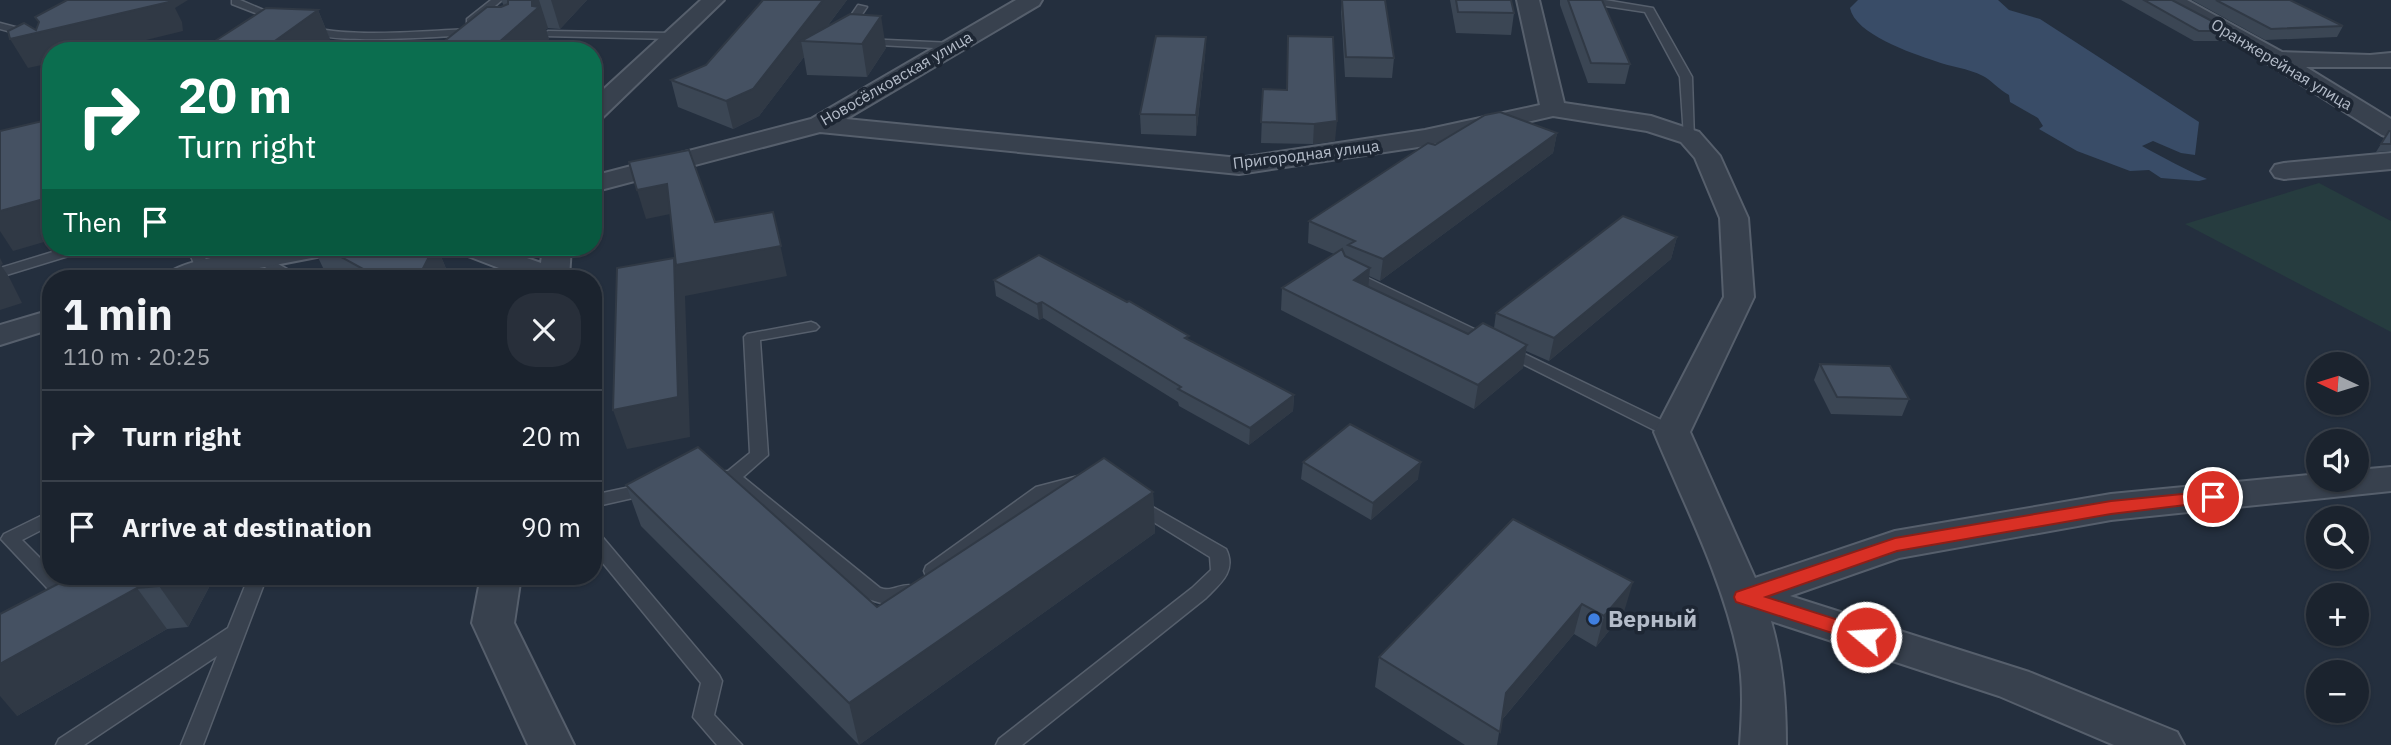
<!DOCTYPE html>
<html lang="en">
<head>
<meta charset="utf-8">
<style>
  :root { --surface:#1b232e; --page:#282f3a; --text:#f1f3f6; --muted:#a0a4aa; --line:#39404a }
  body { margin:0; font-family:"IBM Plex Sans",sans-serif; background:var(--page); color:var(--text); height:100vh; display:flex; flex-direction:column; font-size:26px; white-space:nowrap }
  * { box-sizing:border-box; margin:0 }
  p { font-size:23px; color:var(--muted) }
  .icon { flex:none; width:38px; height:38px; fill:none; stroke:currentColor; stroke-width:2; stroke-linecap:round; stroke-linejoin:round }
  .map { position:relative; flex:1; overflow:hidden }
  .side { position:absolute; left:42px; top:270px; width:560px; height:315px; display:flex; flex-direction:column; background:var(--surface); border-radius:28px; box-shadow:0 2px 5px #0004,0 0 0 2px var(--line) }
  .side>* { flex:none }
  .banner { position:absolute; left:42px; top:42px; width:560px; height:214px; border-radius:28px; box-shadow:0 2px 5px #0004,0 0 0 2px var(--line); background:#0b6e4f; color:#fff; overflow:hidden }
  .needle { width:46px; rotate:274deg }
  .controls { position:absolute; left:2306px; top:352px; display:grid; gap:14px }
  .controls a { display:grid; place-items:center; width:63px; height:63px; border-radius:50%; background:var(--surface); box-shadow:0 2px 5px #0004,0 0 0 2px var(--line); font-size:35px }
  .pin { position:absolute; display:grid; place-items:center; width:60px; height:60px; color:#fff; margin:-30px; border:4px solid #fff; border-radius:50%; box-shadow:0 2px 7px #0007 }
  .me { position:absolute; width:77px; margin:-38px; rotate:288deg; stroke-linejoin:round; filter:drop-shadow(0 0 5px #0008) }
  .turn { display:flex; align-items:center; gap:24px; height:147px; padding:0 21px; font-size:32px }
  .turn .icon { width:91px; height:91px; stroke-width:2.5 }
  .turn b { display:block; font-size:49px; line-height:60px }
  .then { display:flex; align-items:center; height:66px; padding:0 21px; background:#0003; gap:14px; font-size:26px }
  .round { display:grid; place-items:center; flex:none; width:74px; height:74px; border-radius:28px; background:var(--page) }
  .overview { display:flex; align-items:center; justify-content:space-between; height:119px; padding:0 21px }
  h1 { font-size:42px; font-weight:700; line-height:52px }
  ul { padding:0; list-style:none }
  li { display:flex; align-items:center; gap:21px; height:91px; padding:0 21px; border-top:2px solid var(--line) }
  li div { flex:1 }
  li b { display:block; font-size:26px }
  li em { font-style:normal }
  .map>svg:first-child { display:block }
</style>
</head>
<body>
<div class="map">
<svg width="2391" height="745" viewBox="0 0 2391 745">
  <rect width="100%" height="100%" fill="#242f3e"/>
  <polygon fill="#263c3f" points="2319,183 2391,221 2391,332 2185,224"/>
  <path fill="#394c67" d="M1858,0H1998L2009,10L2040,19L2199,122L2195,155L2181,153L2153,141L2142,146C2164,158 2184,169 2207,179L2199,181L2161,178L2149,170L2130,171L2077,151L2039,129L2043,126L2038,118L2010,102L2009,95C1999,90 1990,79 1983,76C1968,68 1950,67 1935,61C1911,53 1855,34 1850,8Z"/>
  <g fill="none" stroke-linecap="round" stroke-linejoin="round">
    <g stroke="#565f6c" stroke-width="3">
      <g id="lane">
        <polygon points="232,0 240,0 285,19 276,21 232,4"/>
        <polygon points="491,0 502,0 475,23 467,23 467,19"/>
        <polygon points="1581,0 1605,0 1653,8 1692,77 1694,140 1690,141 1684,137 1680,77 1645,12 1586,3"/>
        <polygon points="858,5 867,7 848,35 840,35 839,33"/>
        <polygon points="0,23 34,32 53,51 51,51 51,58 26,36 0,29"/>
        <path d="M307,26C350,39 429,30 476,29L481,32L476,35C436,36 336,46 303,31V27Z"/>
        <polygon points="548,31 672,33 677,36 672,39 544,36 543,34"/>
        <polygon points="865,39 953,43 958,46 953,49 861,44 860,42"/>
        <polygon points="69,247 90,247 88,250 0,277 0,268"/>
        <polygon points="187,247 201,247 210,270 208,273 198,273"/>
        <polygon points="260,254 298,275 300,278 283,278 255,261 253,258 255,255"/>
        <polygon points="1351,270 1493,338 1496,341 1488,346 1483,344 1346,277 1344,274 1346,271"/>
        <path d="M811,322L816,324L819,327L816,330L760,340L768,455L743,477L880,588C893,593 901,582 914,586L917,591C905,609 883,605 866,598L728,483L703,482L700,478L703,474L728,471L750,453L744,337L747,334Z"/>
        <polygon points="1508,346 1678,428 1680,432 1672,437 1666,436 1503,354 1500,351"/>
        <polygon points="1086,474 1092,476 1095,480 1092,484 1048,496 940,576 933,578 926,576 924,571 926,566 1036,487"/>
        <polygon points="649,483 655,485 658,489 655,493 593,507 593,495"/>
        <path d="M1137,498L1226,549C1237,571 1220,584 1206,598L1022,745H996L999,739L1192,588L1211,570L1210,557L1131,508L1128,504L1131,500Z"/>
        <polygon points="51,511 51,525 22,540 51,569 51,576 58,576 80,600 77,605 70,607 63,605 1,539 4,534"/>
        <polygon points="593,532 599,533 719,675 722,681 714,715 742,745 717,745 693,717 701,683 593,551"/>
        <polygon points="249,576 267,576 203,745 181,745 217,656 84,745 56,745 59,739 228,628"/>
      </g>
    </g>
    <g stroke="#565f6c" stroke-width="4">
      <g id="street">
        <polygon points="701,0 724,0 602,118 593,120 593,99"/>
        <path d="M1016,0H1042L1039,5L846,119L1239,158L1425,130L1540,105L1517,0H1539L1564,103L1651,116L1699,132L1720,156L1748,218L1754,297L1690,432L1755,578L1895,531L2111,494L2319,474V480H2357V470L2391,467V491L2111,520L1899,558L1790,596L2029,672L2177,732L2184,745H2114L1999,696L1771,621C1783,663 1786,702 1786,745H1740C1742,715 1744,683 1738,654C1722,577 1684,504 1654,432L1724,297L1720,218L1695,158L1681,142L1647,131L1553,116L1425,146L1239,174L820,132L593,192V176L811,119Z"/>
        <polygon points="2160,0 2187,0 2282,52 2370,55 2391,53 2391,67 2306,67 2391,119 2391,138 2382,135 2243,48 2163,5"/>
        <polygon points="2391,153 2391,169 2284,179 2275,177 2271,171 2275,165 2284,163"/>
        <path d="M278,247H337L332,253L322,256L208,278H163C176,259 253,251 278,247Z"/>
        <polygon points="455,247 496,247 541,263 543,247 571,247 569,278 525,278 460,253"/>
        <polygon points="51,310 51,329 0,345 0,325"/>
        <polygon points="481,576 521,576 514,623 574,745 528,745 472,623"/>
      </g>
    </g>
    <use href="#lane" fill="#38414e" fill-rule="evenodd"/>
    <use href="#street" fill="#38414e" fill-rule="evenodd"/>
  </g>
  <g fill="#3b4654">
    <polygon points="501,0 587,0 560,29 548,28 546,29 549,39 536,51 432,51 504,6"/>
    <polygon points="763,0 847,0 826,28 886,48 867,77 807,75 804,57 759,116 733,129 678,107 671,80 706,65"/>
    <polygon points="1342,0 1385,0 1394,58 1392,78 1345,77 1341,12"/>
    <polygon points="1450,0 1511,0 1514,13 1511,35 1456,33"/>
    <polygon points="1560,0 1602,0 1630,64 1625,84 1588,83 1560,5"/>
    <polygon points="2121,0 2172,0 2231,31 2225,41 2194,41"/>
    <polygon points="2192,0 2290,0 2343,26 2337,37 2265,40"/>
    <polygon points="318,10 330,39 314,51 219,51 215,41"/>
    <polygon points="1288,36 1335,141 1313,144 1261,143 1263,89 1287,90"/>
    <polygon points="1206,37 1205,56 1196,136 1141,134 1140,114"/>
    <polygon points="2391,131 2391,151 2376,152 2381,144"/>
    <polygon points="1557,133 1553,153 1380,281 1369,276 1368,286 1468,334 1494,328 1496,313 1677,237 1671,259 1549,361 1526,351 1523,368 1474,409 1281,310 1282,288 1334,254 1308,243 1309,221 1435,145"/>
    <polygon points="313,247 437,247 450,278 331,278 327,276"/>
    <polygon points="994,280 1189,340 1294,395 1293,411 1249,445 1179,406 1178,402 1043,318 1039,320 996,296"/>
    <polygon points="1820,364 1909,399 1902,416 1831,414 1814,380"/>
    <polygon points="1303,462 1418,479 1371,520 1301,479"/>
    <polygon points="626,485 877,607 1153,492 1155,533 859,745 641,526"/>
    <polygon points="1513,519 1624,612 1596,647 1574,634 1501,721 1497,745 1465,745 1375,687 1379,657"/>
    <polygon points="73,576 215,576 188,627 167,629 17,716"/>
  </g>
  <g fill="#303945">
    <polygon points="141,0 188,0 175,8 182,22 183,31 101,51 51,51 51,63 28,68 10,39"/>
    <polygon points="533,0 539,0 548,28 546,29 549,39 536,51 489,51 532,6 532,1"/>
    <polygon points="551,0 587,0 560,29"/>
    <polygon points="823,0 847,0 815,42 801,41 804,57 759,116 733,129 726,101"/>
    <polygon points="318,10 330,39 314,51 275,51 272,43"/>
    <polygon points="881,16 886,48 867,77 862,44"/>
    <polygon points="1206,37 1205,56 1196,136 1196,115"/>
    <polygon points="1337,121 1335,141 1313,144 1314,124"/>
    <polygon points="1557,133 1553,153 1380,281 1383,259"/>
    <polygon points="667,184 675,213 646,219 637,190"/>
    <polygon points="51,197 51,240 13,251 0,231 0,211"/>
    <polygon points="773,212 787,276 685,296 690,437 627,449 613,410 674,258 676,265"/>
    <polygon points="1677,237 1671,259 1549,361 1554,338"/>
    <polygon points="434,247 437,247 450,278 418,278"/>
    <polygon points="0,258 3,264 1,265 9,277 22,303 0,310"/>
    <polygon points="1370,268 1368,291 1354,280"/>
    <polygon points="1042,302 1043,318 1039,320 1037,304"/>
    <polygon points="1527,345 1523,368 1474,409 1478,385"/>
    <polygon points="1294,395 1293,411 1249,445 1250,428"/>
    <polygon points="1421,462 1418,479 1371,520 1373,503"/>
    <polygon points="1153,492 1155,533 859,745 849,703"/>
    <polygon points="165,576 215,576 188,627 159,586"/>
    <polygon points="1633,582 1624,612 1596,647 1604,616"/>
    <polygon points="137,588 167,629 17,716 0,696 0,664"/>
    <polygon points="1582,604 1574,634 1499,723 1506,693"/>
  </g>
  <g fill="#455162" stroke="#303945" stroke-width="2">
    <polygon points="67,0 169,0 169,2 10,39 8,31 24,23 36,30 39,22 35,17"/>
    <polygon points="508,0 533,0 532,1 532,6 539,7 489,51 432,51 487,7 501,7 508,4"/>
    <polygon points="763,0 823,0 753,89 726,101 671,80 706,65"/>
    <polygon points="1342,0 1385,0 1394,58 1346,57"/>
    <polygon points="1456,0 1511,0 1514,13 1458,12"/>
    <polygon points="1568,0 1602,0 1630,64 1591,63"/>
    <polygon points="2144,0 2172,0 2231,31 2199,31"/>
    <polygon points="2216,0 2290,0 2343,26 2271,29"/>
    <polygon points="266,8 318,10 272,43 215,41"/>
    <polygon points="850,14 881,16 862,44 801,41"/>
    <polygon points="1156,36 1206,37 1196,115 1140,114"/>
    <polygon points="1288,36 1333,37 1337,121 1314,124 1261,122 1263,89 1287,90"/>
    <polygon points="1500,112 1557,133 1383,259 1348,245 1355,241 1309,221 1428,143 1435,145 1485,115"/>
    <polygon points="51,119 51,197 0,211 0,131"/>
    <polygon points="2389,131 2391,131 2391,144 2381,144"/>
    <polygon points="689,150 715,222 773,212 781,246 676,265 667,184 637,190 629,162"/>
    <polygon points="1623,216 1677,237 1554,338 1496,313"/>
    <polygon points="323,247 434,247 418,278 367,278 374,275"/>
    <polygon points="1342,249 1345,256 1370,268 1354,280 1468,334 1483,323 1527,345 1478,385 1282,288"/>
    <polygon points="1039,255 1127,302 1129,301 1189,336 1185,338 1294,395 1250,428 1178,389 1181,387 1042,302 1037,304 994,280"/>
    <polygon points="674,258 678,397 613,410 617,268"/>
    <polygon points="1820,364 1890,366 1909,399 1837,397"/>
    <polygon points="1350,424 1421,462 1373,503 1303,462"/>
    <polygon points="698,447 877,607 1104,458 1153,492 849,703 626,485"/>
    <polygon points="1513,519 1633,582 1604,616 1582,604 1506,693 1500,732 1379,657"/>
    <polygon points="73,576 165,576 159,586 137,588 0,664 0,614"/>
  </g>
  <polygon fill="#d93025" stroke="#8d1f18" stroke-width="2" points="2213,491 2219,493 2222,497 2219,501 2111,514 1897,551 1766,597 1873,631 1876,637 1873,642 1866,644 1736,602 1734,597 1736,592 1895,538 2111,501"/>
  <circle fill="#3f7fe0" stroke="#1d2633" stroke-width="2.5" cx="1594" cy="619" r="7"/>
  <g text-anchor="middle" stroke-width="7" stroke-linejoin="round" paint-order="stroke">
    <g font-size="16" fill="#b4bcc9" stroke="#1d2633">
      <text transform="translate(2282 64) rotate(31)" y="6">Оранжерейная улица</text>
      <text transform="translate(896 78) rotate(-30)" y="6">Новосёлковская улица</text>
      <text transform="translate(1306 154) rotate(-7)" y="6">Пригородная улица</text>
    </g>
    <g font-size="23" font-weight="bold" fill="#b4bcc9" stroke="#1d2633" text-anchor="start">
      <text x="1608" y="627">Верный</text>
    </g>
  </g>
</svg>
<div class="controls">
<a><svg class="needle" viewBox="-14 -14 28 28"><path d="M0-13l5 13h-10z" fill="#e53935"/><path d="M0 13l5-13h-10z" fill="#a0a4aa"/></svg></a>
<a><svg class="icon" aria-label="sound" viewBox="0 0 24 24"><path d="M4 9h4l5-4v14l-5-4H4zM17 9q2 3 0 6"/></svg></a>
<a><svg class="icon" aria-label="search" viewBox="0 0 24 24"><circle cx="10" cy="10" r="6"/><path d="M15 15l6 6"/></svg></a>
<a>+</a>
<a>−</a>
</div>
<div class="pin" style="left:2213px;top:497px;background:#d93025"><svg class="icon" aria-label="arrive" viewBox="0 0 24 24"><path d="M6 21V4h12l-3 4 3 4H6"/></svg></div>
<svg class="me" style="left:1866px;top:637px" viewBox="-20 -20 40 40"><circle r="17" fill="#d93025" stroke="#fff" stroke-width="3"/><path d="M0-11L8 9 0 5-8 9z" fill="#fff"/></svg>
<div class="banner">
<div class="turn"><svg class="icon" aria-label="right" viewBox="0 0 24 24"><path d="M7 20v-9h11M14 6l5 5-5 5"/></svg><div><b>20 m</b>Turn right</div></div>
<div class="then">Then<svg class="icon" aria-label="arrive" viewBox="0 0 24 24"><path d="M6 21V4h12l-3 4 3 4H6"/></svg></div>
</div>
<section class="side">
<div class="overview"><div><h1>1 min</h1><p>110 m · 20:25</p></div><a class="round"><svg class="icon" aria-label="close" viewBox="0 0 24 24"><path d="M6 6l12 12M18 6L6 18"/></svg></a></div>
<ul>
<li><svg class="icon" aria-label="right" viewBox="0 0 24 24"><path d="M7 20v-9h11M14 6l5 5-5 5"/></svg><div><b>Turn right</b></div><em>20 m</em></li>
<li><svg class="icon" aria-label="arrive" viewBox="0 0 24 24"><path d="M6 21V4h12l-3 4 3 4H6"/></svg><div><b>Arrive at destination</b></div><em>90 m</em></li>
</ul>
</section>
</div>
</body>
</html>
